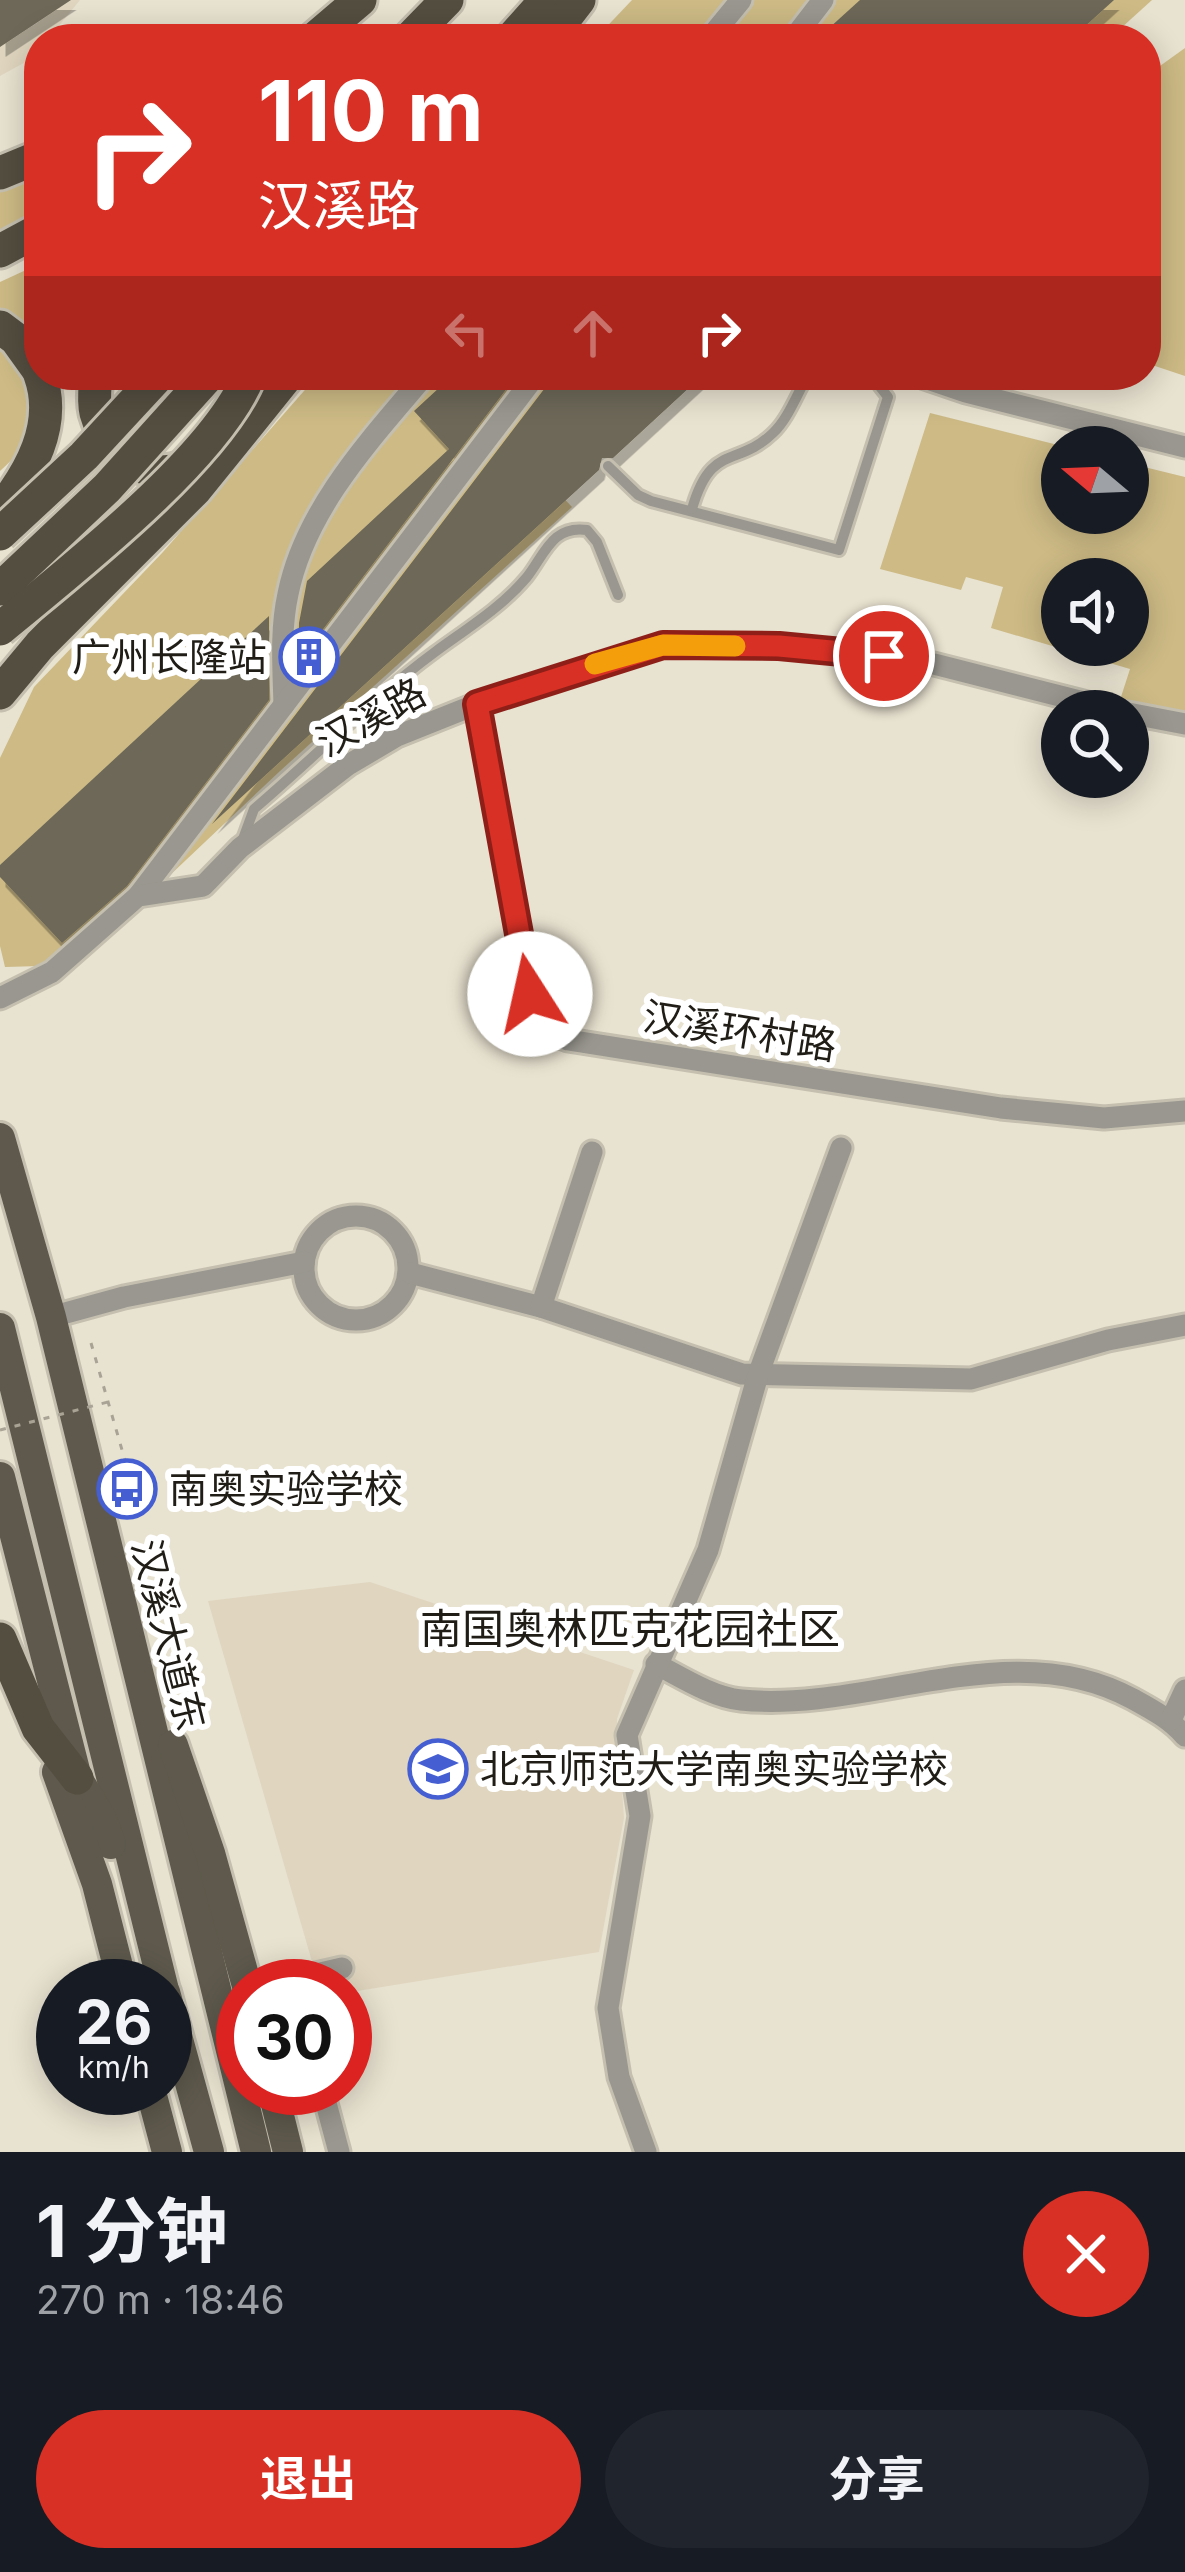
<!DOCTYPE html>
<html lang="zh">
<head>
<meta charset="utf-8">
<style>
  :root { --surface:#171b24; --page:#20242c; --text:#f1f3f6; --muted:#9ea1a6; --accent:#d93025 }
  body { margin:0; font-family:Inter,"Noto Sans SC",sans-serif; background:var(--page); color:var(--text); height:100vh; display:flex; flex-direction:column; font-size:45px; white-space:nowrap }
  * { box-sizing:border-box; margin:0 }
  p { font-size:39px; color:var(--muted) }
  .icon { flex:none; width:66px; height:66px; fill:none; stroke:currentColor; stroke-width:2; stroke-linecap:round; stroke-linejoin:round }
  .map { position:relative; height:2152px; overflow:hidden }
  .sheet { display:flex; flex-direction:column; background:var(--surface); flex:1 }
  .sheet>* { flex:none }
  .guide { position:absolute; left:24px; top:24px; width:1137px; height:366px; border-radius:48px; box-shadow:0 6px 30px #0003; background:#d93025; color:#fff; overflow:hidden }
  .needle { width:78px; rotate:289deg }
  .tools { position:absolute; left:1041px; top:426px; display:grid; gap:24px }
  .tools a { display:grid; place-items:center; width:108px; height:108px; border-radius:50%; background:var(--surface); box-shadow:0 6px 30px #0003; font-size:60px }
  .speed { position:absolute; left:36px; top:1959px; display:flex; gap:24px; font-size:60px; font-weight:700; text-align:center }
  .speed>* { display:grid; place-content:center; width:156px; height:156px; border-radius:50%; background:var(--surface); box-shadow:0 6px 30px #0003; line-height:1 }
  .speed small { font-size:30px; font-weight:400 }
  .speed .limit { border:18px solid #d22; background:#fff; color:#111 }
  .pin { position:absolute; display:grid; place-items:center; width:102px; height:102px; color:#fff; margin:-51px; border:6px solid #fff; border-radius:50%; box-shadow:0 3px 12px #0007 }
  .me { position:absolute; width:132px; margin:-66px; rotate:350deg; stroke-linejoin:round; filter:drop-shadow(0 0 9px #0008) }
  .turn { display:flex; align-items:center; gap:42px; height:252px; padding:0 36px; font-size:54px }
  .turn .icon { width:156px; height:156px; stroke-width:2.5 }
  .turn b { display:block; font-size:84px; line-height:102px }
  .lanes { display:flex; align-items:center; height:114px; padding:0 36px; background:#0003; justify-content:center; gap:60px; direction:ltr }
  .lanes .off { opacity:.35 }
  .round { display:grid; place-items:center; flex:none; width:126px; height:126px; border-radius:63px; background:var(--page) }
  .summary { display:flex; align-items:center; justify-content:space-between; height:204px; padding:0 36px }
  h1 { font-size:72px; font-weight:700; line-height:90px }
  .primary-button { display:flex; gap:24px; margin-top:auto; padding:24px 36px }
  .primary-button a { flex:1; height:138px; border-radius:72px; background:var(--accent); color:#fff; font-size:48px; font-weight:700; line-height:138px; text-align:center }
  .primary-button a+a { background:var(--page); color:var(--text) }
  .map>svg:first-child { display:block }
</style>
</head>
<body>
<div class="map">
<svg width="1185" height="2152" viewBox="0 0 1185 2152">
  <defs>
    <filter id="shadow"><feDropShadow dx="5.5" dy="10" stdDeviation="0" flood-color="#0004"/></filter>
  </defs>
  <rect width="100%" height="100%" fill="#e8e2d0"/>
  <g fill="#e0d6bf">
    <polygon points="0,0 80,0 48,39 39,39 39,50 31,59 0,76"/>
    <polygon points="370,1582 634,1670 617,1719 624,1818 599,1952 345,1993 345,1986 319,1986 208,1601"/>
  </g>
  <g fill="#cdba85" fill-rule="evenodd">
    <polygon points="632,0 1152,0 1109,39 595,39"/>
    <polygon points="1185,48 1185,376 1146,363 1146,76"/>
    <polygon points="39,176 39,209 0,234 0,191"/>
    <polygon points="39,264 39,340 0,312 0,282"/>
    <path d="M0,343C35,392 51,426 0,471Z"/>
    <polygon points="318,375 614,375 526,458 572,507 280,771 75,965 5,967 0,946 0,758 34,687 163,552"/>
    <path d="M930,413L1066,447H1062V513H1128V463L1185,477V716L1120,700L1130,669L991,628L1003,587L966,577L961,590L880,569ZM1062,579H1128V645H1062Z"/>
  </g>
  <g fill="#6d6758" filter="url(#shadow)">
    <polygon points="0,0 71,0 0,47"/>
    <polygon points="860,0 1114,0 1071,39 817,39"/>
    <polygon points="453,375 517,375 298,662 299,623 307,581 449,449 414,411"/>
    <polygon points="551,375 703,375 613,458 602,458 599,470 212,824 548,384"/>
    <polygon points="269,616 269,700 127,886 62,943 0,877 0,865"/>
  </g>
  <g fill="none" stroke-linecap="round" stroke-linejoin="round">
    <g stroke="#c4bfaf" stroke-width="16">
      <g id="service">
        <polyline points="608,466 638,495 651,501 839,550 888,397 877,383 849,375"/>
        <path d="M692,509C711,442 737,468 773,433C788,419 797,394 808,375"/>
        <path d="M243,839L254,809C314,758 371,699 435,652C466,629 501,608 527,577C545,554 552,525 587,530L597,542L618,595"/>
      </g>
    </g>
    <g stroke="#c4bfaf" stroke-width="27">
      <g id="minor">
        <polyline points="709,39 741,0"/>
        <polyline points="793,39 823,0"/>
        <polyline points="916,375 966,392 1185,447"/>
        <path d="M477,704L530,994C538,1020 542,1031 568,1040L1001,1108L1104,1118L1185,1111"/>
        <path d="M284,705C283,668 280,630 288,594C305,509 371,439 425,375"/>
        <polyline points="1128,713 1185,724"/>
        <polyline points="138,896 536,375"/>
        <polyline points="0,998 52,972 138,896 203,886 240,848 348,765 397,736 477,704 663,645 779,646 884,656 934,664 1119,711"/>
        <circle cx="356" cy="1268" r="52"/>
        <polyline points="410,1273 541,1307 742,1374 971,1379 1108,1340 1185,1325"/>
        <polyline points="541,1307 592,1152"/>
        <polyline points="51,1317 124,1297 304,1262"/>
        <path d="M656,1664C681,1677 712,1697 741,1700C871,1713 1011,1632 1133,1699C1153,1710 1170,1719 1185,1736"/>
        <polyline points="1171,1720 1185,1690"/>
        <polyline points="264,1986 342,1968"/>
        <polyline points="322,2088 339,2152"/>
        <polyline points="646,2152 619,2077 608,2008 640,1816 627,1735 708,1550 758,1375 841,1148"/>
      </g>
    </g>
    <g stroke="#c4bfaf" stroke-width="36">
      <g id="primary">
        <polyline points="0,1138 51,1317 256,2152"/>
        <polyline points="0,1328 163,1986"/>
        <polyline points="0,1477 77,1778 101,1817 111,1844"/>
        <polyline points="173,1745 210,1853 247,1986"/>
        <polyline points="57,1772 97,1884 123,1986"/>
        <polyline points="165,1992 209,2152"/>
        <polyline points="150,2088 167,2152"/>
        <polyline points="272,2088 288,2152"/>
      </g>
    </g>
    <g stroke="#c4bfaf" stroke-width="39">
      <g id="trunk">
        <polyline points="314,39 360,0"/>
        <polyline points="409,39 447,0"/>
        <polyline points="511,39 546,0"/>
        <polyline points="549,39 579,0"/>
        <polyline points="0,173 39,157"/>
        <polyline points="0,251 39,230"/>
        <polyline points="0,327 16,339 39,371"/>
        <path d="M96,375C95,388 93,401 96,413C108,457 159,491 197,459"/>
        <path d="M0,511C30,473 58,425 40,375"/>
        <polyline points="0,693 40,645 196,489 288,375"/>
        <polyline points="0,1639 38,1728 77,1778"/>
      </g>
    </g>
    <polyline stroke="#a8a395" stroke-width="3" stroke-dasharray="6 9" stroke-linecap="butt" points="91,1343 129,1474"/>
    <use href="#service" stroke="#99978f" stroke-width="10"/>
    <use href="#minor" stroke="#99978f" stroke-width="21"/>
    <use href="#primary" stroke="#5e594c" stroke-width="30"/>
    <use href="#trunk" stroke="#544e40" stroke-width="33"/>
    <g stroke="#c4bfaf" stroke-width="39" stroke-linecap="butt">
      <g id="trunk-bridge">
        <polyline points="0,534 84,456 159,375"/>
        <polyline points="0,589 107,488 209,375"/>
        <path d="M0,629C70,571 217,457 249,375"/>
      </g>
    </g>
    <polyline stroke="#a8a395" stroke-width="3" stroke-dasharray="6 9" stroke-linecap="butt" points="0,1430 108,1402"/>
    <use href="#trunk-bridge" stroke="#544e40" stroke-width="33"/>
  </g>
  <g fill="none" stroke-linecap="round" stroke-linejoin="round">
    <g stroke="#8d1f18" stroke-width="30">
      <polyline id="route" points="530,994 477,704 663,645 779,646 884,656"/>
    </g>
    <use href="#route" stroke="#d93025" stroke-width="21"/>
    <polyline stroke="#f59e0b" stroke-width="21" points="595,664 663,645 735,646"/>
  </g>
  <defs>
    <g id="building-ring" transform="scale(3)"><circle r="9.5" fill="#fff" stroke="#455fd3" stroke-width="1.5"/><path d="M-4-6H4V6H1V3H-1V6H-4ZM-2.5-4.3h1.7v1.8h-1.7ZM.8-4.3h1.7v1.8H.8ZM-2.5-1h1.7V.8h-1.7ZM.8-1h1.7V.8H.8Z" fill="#455fd3"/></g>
    <g id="bus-ring" transform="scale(3)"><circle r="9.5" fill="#fff" stroke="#455fd3" stroke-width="1.5"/><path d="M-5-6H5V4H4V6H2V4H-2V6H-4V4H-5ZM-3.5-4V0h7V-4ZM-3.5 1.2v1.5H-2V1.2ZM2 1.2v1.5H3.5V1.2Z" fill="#455fd3"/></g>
    <g id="school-ring" transform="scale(3)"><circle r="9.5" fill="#fff" stroke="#455fd3" stroke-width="1.5"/><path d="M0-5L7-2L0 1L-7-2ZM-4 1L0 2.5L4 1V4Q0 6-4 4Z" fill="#455fd3"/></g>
  </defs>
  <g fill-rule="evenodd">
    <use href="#building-ring" x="309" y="657"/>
    <use href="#bus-ring" x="127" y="1489"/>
    <use href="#school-ring" x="438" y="1769"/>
  </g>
  <g text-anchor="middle" stroke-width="12" stroke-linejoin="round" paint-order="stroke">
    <g font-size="39" fill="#201d17" stroke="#fff" text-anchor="start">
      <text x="267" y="671" text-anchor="end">广州长隆站</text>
      <text x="169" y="1503">南奥实验学校</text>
      <text x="480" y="1783">北京师范大学南奥实验学校</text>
    </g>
    <g font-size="39" fill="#201d17" stroke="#fff">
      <text transform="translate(371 717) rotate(-29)" y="14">汉溪路</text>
      <text transform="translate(740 1031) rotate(9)" y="14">汉溪环村路</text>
      <text transform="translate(169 1635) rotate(76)" y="14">汉溪大道东</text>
    </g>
    <g font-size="42" fill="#201d17" stroke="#fff">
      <text x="630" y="1644">南国奥林匹克花园社区</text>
    </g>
  </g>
</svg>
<div class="tools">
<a><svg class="needle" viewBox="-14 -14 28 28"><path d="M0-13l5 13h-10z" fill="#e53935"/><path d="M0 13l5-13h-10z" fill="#9ea1a6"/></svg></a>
<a><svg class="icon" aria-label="sound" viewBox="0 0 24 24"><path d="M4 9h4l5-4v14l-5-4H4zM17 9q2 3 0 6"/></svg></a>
<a><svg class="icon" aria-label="search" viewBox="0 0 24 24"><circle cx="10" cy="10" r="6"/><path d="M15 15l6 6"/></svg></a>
</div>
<div class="speed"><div>26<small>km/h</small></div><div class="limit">30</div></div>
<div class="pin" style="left:884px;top:656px;background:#d93025"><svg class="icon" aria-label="arrive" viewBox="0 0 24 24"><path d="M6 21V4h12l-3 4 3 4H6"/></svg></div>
<svg class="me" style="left:530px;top:994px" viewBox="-20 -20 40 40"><circle r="19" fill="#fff"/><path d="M0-13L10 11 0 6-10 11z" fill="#d93025"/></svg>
<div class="guide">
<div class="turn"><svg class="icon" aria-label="right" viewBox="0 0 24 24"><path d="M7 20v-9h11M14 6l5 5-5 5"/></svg><div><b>110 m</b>汉溪路</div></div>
<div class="lanes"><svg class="icon off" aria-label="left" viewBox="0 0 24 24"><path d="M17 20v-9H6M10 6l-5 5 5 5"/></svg><svg class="icon off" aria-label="ahead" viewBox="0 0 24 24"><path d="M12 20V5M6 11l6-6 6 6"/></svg><svg class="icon" aria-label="right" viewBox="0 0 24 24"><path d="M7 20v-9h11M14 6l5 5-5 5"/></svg></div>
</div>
</div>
<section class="sheet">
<div class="summary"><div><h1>1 分钟</h1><p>270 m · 18:46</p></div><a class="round" style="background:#d93025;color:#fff"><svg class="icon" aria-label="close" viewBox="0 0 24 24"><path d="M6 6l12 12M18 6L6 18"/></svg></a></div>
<div class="primary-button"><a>退出</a><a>分享</a></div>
</section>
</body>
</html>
